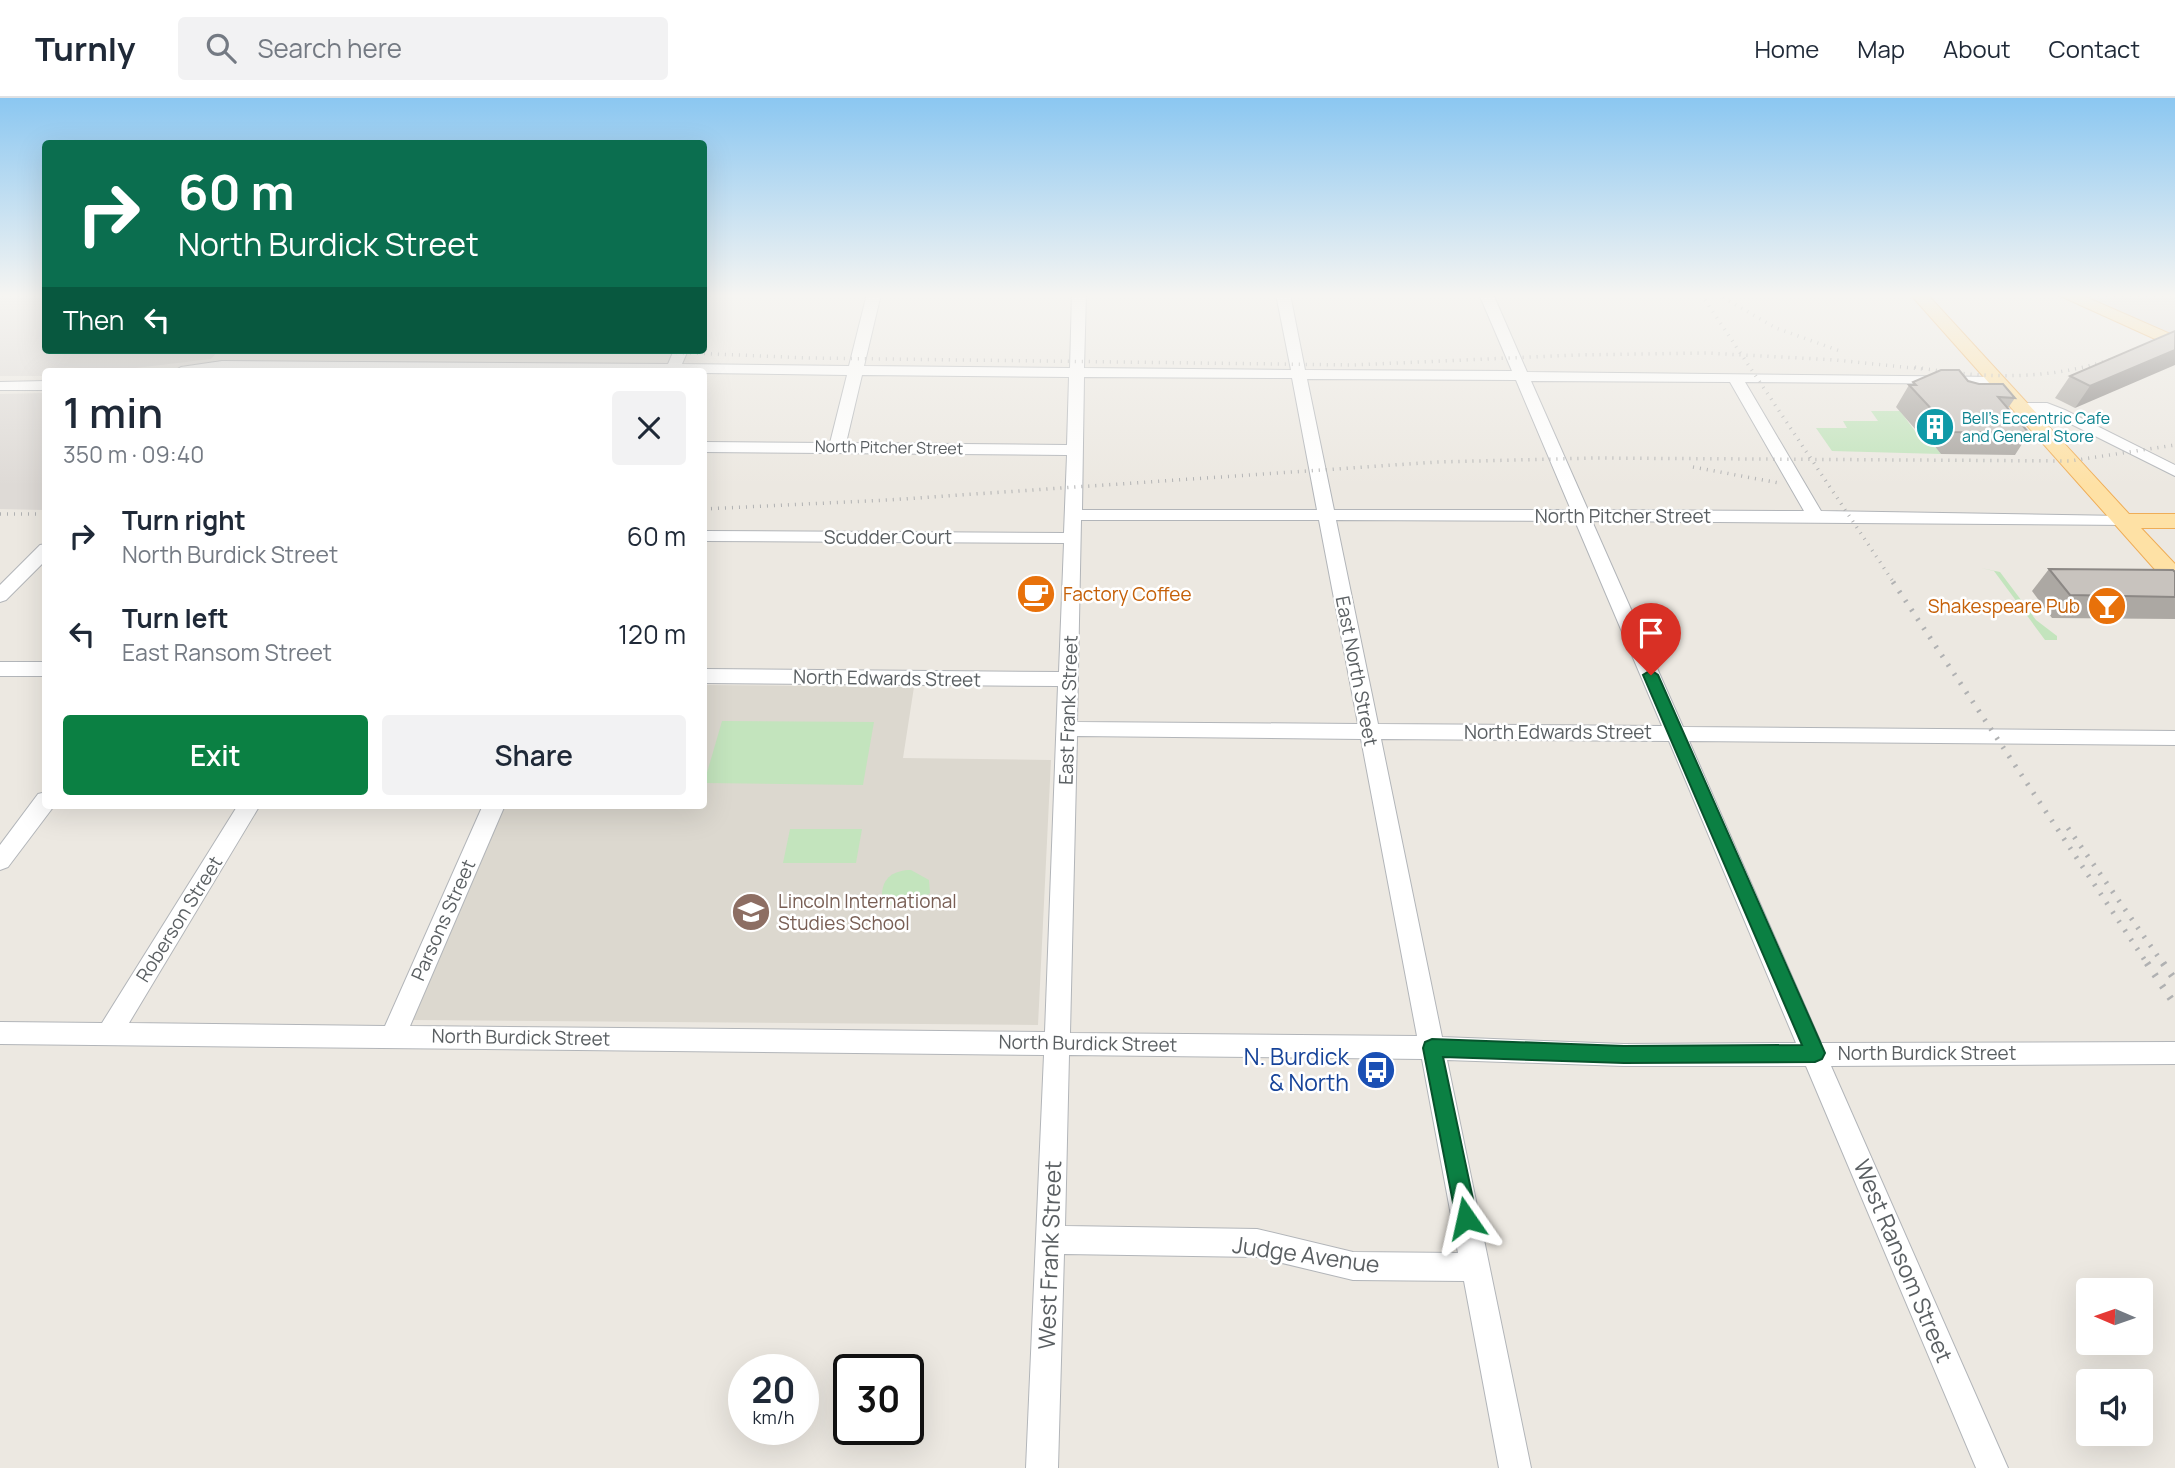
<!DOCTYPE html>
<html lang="en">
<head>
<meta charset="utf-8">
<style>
  :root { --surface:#fff; --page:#f2f2f3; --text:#1f2937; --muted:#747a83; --line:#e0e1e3; --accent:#0b8043 }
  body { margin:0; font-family:Manrope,sans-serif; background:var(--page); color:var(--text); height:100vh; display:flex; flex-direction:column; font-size:26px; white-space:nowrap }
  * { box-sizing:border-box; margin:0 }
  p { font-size:23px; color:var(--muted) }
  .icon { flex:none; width:38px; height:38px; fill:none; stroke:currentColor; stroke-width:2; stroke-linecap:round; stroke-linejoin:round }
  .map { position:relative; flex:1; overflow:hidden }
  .sheet { position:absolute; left:42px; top:270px; width:665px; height:441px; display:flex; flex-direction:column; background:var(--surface); border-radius:7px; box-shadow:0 7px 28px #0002 }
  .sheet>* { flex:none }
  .hud { position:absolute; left:42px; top:42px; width:665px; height:214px; border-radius:7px; box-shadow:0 7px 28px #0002; background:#0b6e4f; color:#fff; overflow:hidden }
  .needle { width:46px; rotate:272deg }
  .fabs { position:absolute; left:2076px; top:1180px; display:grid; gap:14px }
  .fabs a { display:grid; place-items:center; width:77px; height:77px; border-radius:7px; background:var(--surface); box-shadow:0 7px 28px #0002; font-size:35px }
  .speed { position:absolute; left:728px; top:1256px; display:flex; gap:14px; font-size:35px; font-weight:700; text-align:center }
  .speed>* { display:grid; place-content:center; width:91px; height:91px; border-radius:50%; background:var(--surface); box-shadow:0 7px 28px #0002; line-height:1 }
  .speed small { font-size:18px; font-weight:400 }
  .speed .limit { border:4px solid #111; border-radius:10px; background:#fff; color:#111 }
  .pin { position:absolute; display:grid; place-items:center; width:60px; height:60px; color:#fff; margin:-72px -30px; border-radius:50% 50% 50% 0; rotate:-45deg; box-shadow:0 0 7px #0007 }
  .pin .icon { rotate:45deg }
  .me { position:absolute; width:77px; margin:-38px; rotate:349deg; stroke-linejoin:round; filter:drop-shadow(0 0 5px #0008) }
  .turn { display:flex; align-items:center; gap:24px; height:147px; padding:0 21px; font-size:32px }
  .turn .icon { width:91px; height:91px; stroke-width:2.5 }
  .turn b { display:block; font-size:49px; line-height:60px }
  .then { display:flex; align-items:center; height:66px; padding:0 21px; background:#0003; gap:14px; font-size:26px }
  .round { display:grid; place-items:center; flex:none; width:74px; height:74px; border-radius:7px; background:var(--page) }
  .overview { display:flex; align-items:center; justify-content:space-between; height:119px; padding:0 21px }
  h1 { font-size:42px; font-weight:600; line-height:52px }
  .primary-button { display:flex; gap:14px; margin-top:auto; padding:14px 21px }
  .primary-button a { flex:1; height:80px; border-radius:7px; background:var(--accent); color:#fff; font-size:28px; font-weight:600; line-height:80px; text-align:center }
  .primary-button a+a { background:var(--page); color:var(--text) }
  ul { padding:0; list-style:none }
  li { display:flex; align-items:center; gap:21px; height:98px; padding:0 21px }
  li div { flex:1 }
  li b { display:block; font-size:26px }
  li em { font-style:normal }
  header { display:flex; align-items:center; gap:42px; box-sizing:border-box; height:98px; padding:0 35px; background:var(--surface); border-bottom:2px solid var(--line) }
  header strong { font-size:33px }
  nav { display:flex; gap:38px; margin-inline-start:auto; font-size:24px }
  .search { width:490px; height:63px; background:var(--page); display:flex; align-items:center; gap:18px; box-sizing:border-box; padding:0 24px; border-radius:7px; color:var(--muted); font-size:26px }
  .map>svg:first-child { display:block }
</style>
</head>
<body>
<header>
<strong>Turnly</strong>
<div class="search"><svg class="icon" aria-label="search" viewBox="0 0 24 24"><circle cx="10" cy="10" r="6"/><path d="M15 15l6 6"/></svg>Search here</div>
<nav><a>Home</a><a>Map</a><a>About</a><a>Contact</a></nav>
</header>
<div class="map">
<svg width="2175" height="1370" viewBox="0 0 2175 1370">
  <rect width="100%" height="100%" fill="#ece8e1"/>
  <g fill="#dedad6">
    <polygon points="0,196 45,196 46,252 219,252 211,261 110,273 46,273 45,278 0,278"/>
    <polygon points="2081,196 2175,196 2175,238"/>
    <polygon points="45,295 45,412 0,411 0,296"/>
  </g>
  <polygon fill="#dcd8cf" points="704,587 914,589 903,660 1051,662 1038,927 413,922 504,707 704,707"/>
  <g fill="#c3e4bd">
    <polygon points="1871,313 1900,313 1918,337 1928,340 1941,356 1832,353 1816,330 1847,330 1843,323 1878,323"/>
    <polygon points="1981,470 2000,474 2036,522 2057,538 2057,542 2045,542 1994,473"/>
    <polygon points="722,623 874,624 863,687 704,685"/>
    <polygon points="790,731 862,731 856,765 783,765"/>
    <path d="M911,772L929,782L930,795L913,810L890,807L882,797C882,779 895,772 911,772Z"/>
  </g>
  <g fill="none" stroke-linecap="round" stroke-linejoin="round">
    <g stroke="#b2b5b9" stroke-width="2">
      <g id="minor">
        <polygon points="704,196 711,196 711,197 704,201"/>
        <path d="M867,196H881L864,268L1070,270L1072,196H1086L1084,270L1291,272L1276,196H1290L1305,272L1512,273L1479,196H1493L1527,274L2001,279L2003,282L1996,286L1745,284L1821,413L2123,418L2132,423L2129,427L1592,423L1683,629L2175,633V647L1689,643L1821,945L2175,944V966L1831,968L2008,1370H1976L1806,968H1624L1447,962L1531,1370H1499L1464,1183L1353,1182L1257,1159L1064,1156L1058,1370H1026L1044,957L0,946V924L102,925L238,707H260L129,925L385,928L483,707H505L410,928L1045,934L1058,588L704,585V571L1059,574L1064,445L704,443V433L1064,435L1067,357L704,354V344L830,345L847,277L704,275V273H174L181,269L222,263L668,266L674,252H688L682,266L849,268ZM862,277L1069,279L1067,347L846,345ZM1084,279L1292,280L1317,412H1082ZM1307,281L1516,282L1571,412H1334ZM1531,283L1730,284L1804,413L1588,412ZM1081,422H1319L1358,626L1077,624ZM1336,422L1575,423L1662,628L1378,626ZM1077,638L1361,641L1417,938L1070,935ZM1381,641L1669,643L1796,945L1624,946L1442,939ZM1069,957L1422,961L1458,1155L1353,1154L1257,1131L1065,1128Z"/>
        <polygon points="46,283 46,292 0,292 0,284"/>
        <polygon points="2022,305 2047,305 2065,312 2175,367 2175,378 2055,318 2017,313 2017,307"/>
        <polygon points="46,446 46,462 6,502 0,504 0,487 40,447"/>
        <rect x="0" y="564" width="46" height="14"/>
        <polygon points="46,694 46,707 54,708 8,769 0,772 0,747 38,696"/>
      </g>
    </g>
    <g stroke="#efad57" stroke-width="2">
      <g id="major">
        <polygon points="1910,196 1927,196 2129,416 2175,416 2175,430 2141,430 2175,466 2175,487 2167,485"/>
        <polygon points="2056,196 2079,196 2175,238 2175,250"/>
      </g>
    </g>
    <use href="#minor" fill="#fff" fill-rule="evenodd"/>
    <use href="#major" fill="#fee1a5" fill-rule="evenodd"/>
    <g stroke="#b0b1b2" stroke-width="3.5" stroke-dasharray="1 6" stroke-linecap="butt">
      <polyline points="1701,196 1894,485"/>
      <polyline points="1717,196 1776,230 1840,253"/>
      <polyline points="620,252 809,260 1353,267 1576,257 1706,255 1836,262 1922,271"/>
      <path d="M1915,269C1985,281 2051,283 2118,259"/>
      <polyline points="1693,369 1779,385"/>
      <polyline points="704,411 888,402 1437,364 1595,360 2070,363 2175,347"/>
      <polyline points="0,416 46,416"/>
    </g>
    <g stroke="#b0b1b2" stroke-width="5" stroke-dasharray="2 9" stroke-linecap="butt">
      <polyline points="1893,484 2148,867"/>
      <polyline points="2068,730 2164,867"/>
    </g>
    <g stroke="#b0b1b2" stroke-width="7" stroke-dasharray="2.5 11" stroke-linecap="butt">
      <polyline points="2147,865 2175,907"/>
      <polyline points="2163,865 2175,882"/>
    </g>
  </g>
  <g fill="#aca8a3">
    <polygon points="2175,233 2075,310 2055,300 2070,278"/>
    <polygon points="1968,283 2015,300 2008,310 2029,335 2015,357 1941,356 1928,340 1923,340 1896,309 1909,287 1912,287 1913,284"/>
    <polygon points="2049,471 2175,474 2175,521 2052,520 2032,493"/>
  </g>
  <polygon fill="#8c8885" points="2175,252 2175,267 2075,310 2090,288"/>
  <g fill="#c8c3be" stroke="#8c8885" stroke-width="2">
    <polygon points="2175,233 2175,252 2090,288 2070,278"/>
    <polygon points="1941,272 1959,272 1968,283 1979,286 2003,286 2015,300 1998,299 2029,335 1954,334 1941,318 1937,317 1909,287 1916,287 1913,284"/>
    <polygon points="2049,471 2173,472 2175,474 2175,499 2070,497"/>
  </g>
  <linearGradient id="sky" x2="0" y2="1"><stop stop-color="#8bc7f1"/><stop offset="0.51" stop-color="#f6f5f2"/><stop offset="1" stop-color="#f6f5f2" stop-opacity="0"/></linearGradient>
  <rect width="2175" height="388" fill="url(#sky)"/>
  <polygon fill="#0b8043" stroke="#07532c" stroke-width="2" points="1651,572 1658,577 1825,955 1822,961 1815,964 1624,965 1443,959 1477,1120 1474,1128 1466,1131 1459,1128 1456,1120 1423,950 1425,944 1432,941 1624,948 1802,947 1643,577"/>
  <defs>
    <g id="building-disc" transform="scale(2.0125)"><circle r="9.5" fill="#0f9aa8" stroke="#fff"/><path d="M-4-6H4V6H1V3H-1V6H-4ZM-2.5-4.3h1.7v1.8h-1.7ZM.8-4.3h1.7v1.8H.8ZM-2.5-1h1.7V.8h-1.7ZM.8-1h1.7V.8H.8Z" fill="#fff"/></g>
    <g id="cafe-disc" transform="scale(2.0125)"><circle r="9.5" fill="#e8710a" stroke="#fff"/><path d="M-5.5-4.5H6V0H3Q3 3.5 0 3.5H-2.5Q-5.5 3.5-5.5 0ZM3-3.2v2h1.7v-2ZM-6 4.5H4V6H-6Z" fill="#fff"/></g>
    <g id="bar-disc" transform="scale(2.0125)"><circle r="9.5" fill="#e8710a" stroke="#fff"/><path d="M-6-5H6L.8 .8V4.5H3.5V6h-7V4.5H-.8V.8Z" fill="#fff"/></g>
    <g id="school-disc" transform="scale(2.0125)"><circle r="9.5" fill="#8d6e63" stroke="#fff"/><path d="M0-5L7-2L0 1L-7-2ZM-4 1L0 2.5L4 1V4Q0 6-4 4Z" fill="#fff"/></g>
    <g id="bus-disc" transform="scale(2.0125)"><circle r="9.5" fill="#1a4fb4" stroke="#fff"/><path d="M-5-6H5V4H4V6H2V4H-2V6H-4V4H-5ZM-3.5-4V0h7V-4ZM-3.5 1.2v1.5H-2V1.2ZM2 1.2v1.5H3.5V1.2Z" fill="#fff"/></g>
  </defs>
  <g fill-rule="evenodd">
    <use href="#building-disc" x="1935" y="329"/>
    <use href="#cafe-disc" x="1036" y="496"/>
    <use href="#bar-disc" x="2107" y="508"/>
    <use href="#school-disc" x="751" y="814"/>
    <use href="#bus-disc" x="1376" y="972"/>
  </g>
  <g text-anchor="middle" stroke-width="5" stroke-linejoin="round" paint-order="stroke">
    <g font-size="16" fill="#0d838f" stroke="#fff" text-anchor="start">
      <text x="1962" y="326">Bell's Eccentric Cafe<tspan x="1962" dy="18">and General Store</tspan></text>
    </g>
    <g font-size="16" fill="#5a5f62" stroke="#fff">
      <text transform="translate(889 349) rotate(1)" y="6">North Pitcher Street</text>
    </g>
    <g font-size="19" fill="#5a5f62" stroke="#fff">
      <text x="1623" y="425">North Pitcher Street</text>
      <text x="888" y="446">Scudder Court</text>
      <text transform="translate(1357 573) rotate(79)" y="7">East North Street</text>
      <text transform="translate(887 580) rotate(1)" y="7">North Edwards Street</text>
      <text transform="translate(1068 612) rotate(-88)" y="7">East Frank Street</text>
      <text x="1558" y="641">North Edwards Street</text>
      <text transform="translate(179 821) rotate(-58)" y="7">Roberson Street</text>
      <text transform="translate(443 822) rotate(-66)" y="7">Parsons Street</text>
      <text transform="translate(521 939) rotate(1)" y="7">North Burdick Street</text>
      <text transform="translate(1088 945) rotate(1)" y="7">North Burdick Street</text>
      <text x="1927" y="962">North Burdick Street</text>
    </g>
    <g font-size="19" fill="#c56008" stroke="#fff" text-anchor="start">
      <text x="1063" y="503">Factory Coffee</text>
      <text x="2080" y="515" text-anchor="end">Shakespeare Pub</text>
    </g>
    <g font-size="19" fill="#785e54" stroke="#fff" text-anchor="start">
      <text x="778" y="810">Lincoln International<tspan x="778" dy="22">Studies School</tspan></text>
    </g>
    <g font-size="23" fill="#164399" stroke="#fff" text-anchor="end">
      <text x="1349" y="967">N. Burdick<tspan x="1349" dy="26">&amp; North</tspan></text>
    </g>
    <g font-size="23" fill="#5a5f62" stroke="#fff">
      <text transform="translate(1050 1157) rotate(-88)" y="8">West Frank Street</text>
      <text transform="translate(1306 1157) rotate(8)" y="8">Judge Avenue</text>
      <text transform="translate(1903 1163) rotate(67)" y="8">West Ransom Street</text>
    </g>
  </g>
</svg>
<div class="fabs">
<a><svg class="needle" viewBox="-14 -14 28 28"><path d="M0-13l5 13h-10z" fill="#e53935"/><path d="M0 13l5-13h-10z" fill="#747a83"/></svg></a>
<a><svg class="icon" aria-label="sound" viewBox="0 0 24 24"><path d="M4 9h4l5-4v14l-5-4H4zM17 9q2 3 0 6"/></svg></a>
</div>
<div class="speed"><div>20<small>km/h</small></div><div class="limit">30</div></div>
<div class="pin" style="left:1651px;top:577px;background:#d93025"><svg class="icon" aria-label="arrive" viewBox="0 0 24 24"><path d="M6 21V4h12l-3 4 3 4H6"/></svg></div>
<svg class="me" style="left:1466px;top:1120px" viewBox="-20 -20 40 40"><path d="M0-17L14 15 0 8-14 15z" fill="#0b8043" stroke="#fff" stroke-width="4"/></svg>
<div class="hud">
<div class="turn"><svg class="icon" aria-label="right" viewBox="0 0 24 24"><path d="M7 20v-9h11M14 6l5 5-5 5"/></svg><div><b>60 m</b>North Burdick Street</div></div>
<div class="then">Then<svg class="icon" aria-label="left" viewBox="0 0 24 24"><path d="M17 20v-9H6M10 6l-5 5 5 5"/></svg></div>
</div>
<section class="sheet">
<div class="overview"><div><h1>1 min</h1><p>350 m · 09:40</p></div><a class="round"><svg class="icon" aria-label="close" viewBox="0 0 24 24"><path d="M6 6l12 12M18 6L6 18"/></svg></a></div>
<ul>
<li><svg class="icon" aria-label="right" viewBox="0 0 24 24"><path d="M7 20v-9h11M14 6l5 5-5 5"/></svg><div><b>Turn right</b><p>North Burdick Street</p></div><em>60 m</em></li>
<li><svg class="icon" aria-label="left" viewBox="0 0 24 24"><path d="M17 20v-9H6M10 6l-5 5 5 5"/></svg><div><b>Turn left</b><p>East Ransom Street</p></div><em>120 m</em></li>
</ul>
<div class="primary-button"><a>Exit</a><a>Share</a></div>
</section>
</div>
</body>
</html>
